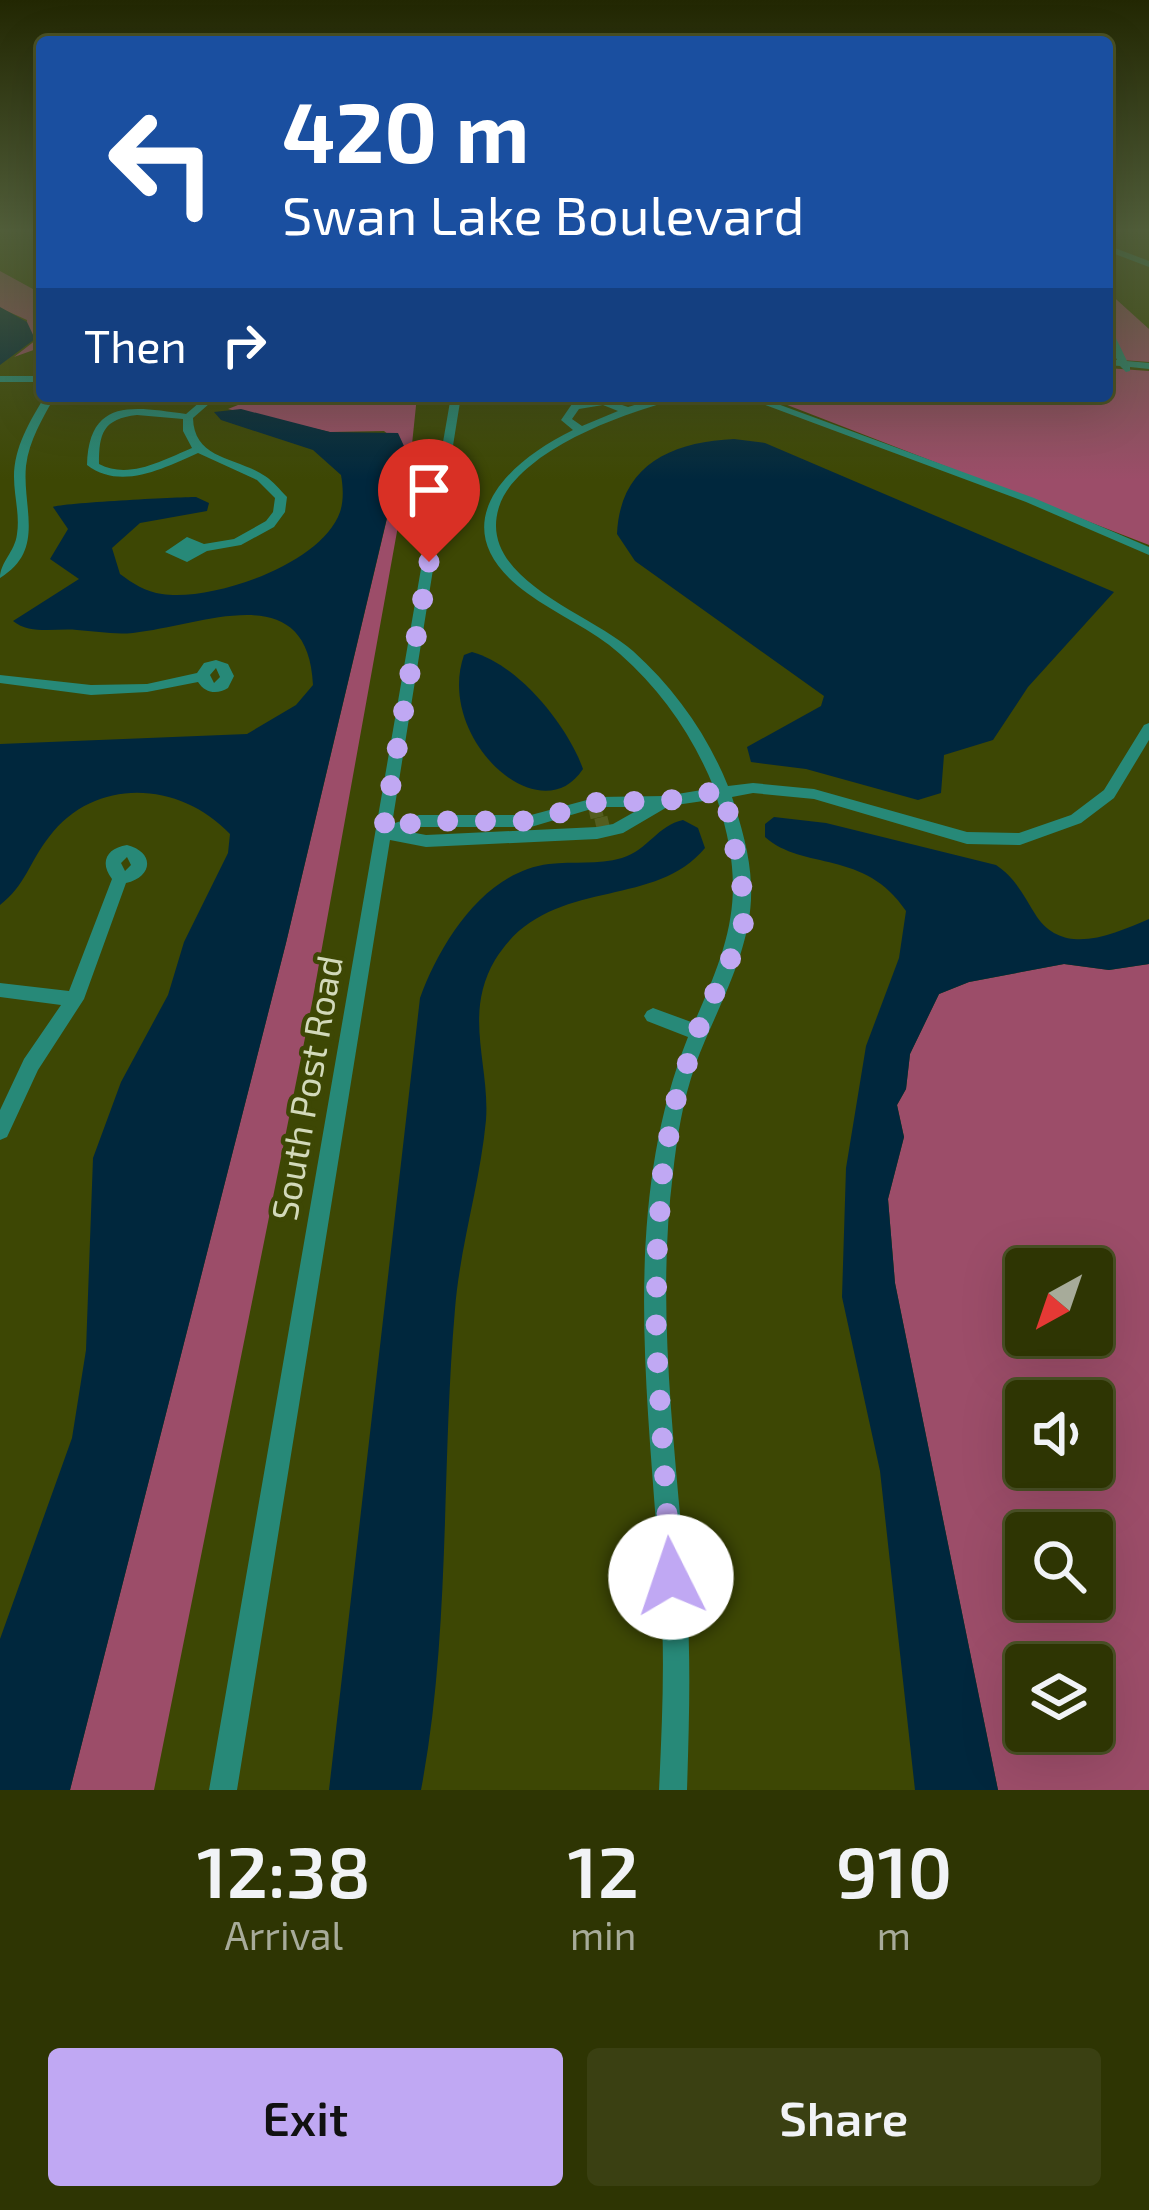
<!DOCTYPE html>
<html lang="en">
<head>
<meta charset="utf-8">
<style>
  :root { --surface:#2e3503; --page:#3a4012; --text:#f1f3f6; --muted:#a7ab9a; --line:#495025; --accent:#c0a8f3 }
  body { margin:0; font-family:"Exo 2",sans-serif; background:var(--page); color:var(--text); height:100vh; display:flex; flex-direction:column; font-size:45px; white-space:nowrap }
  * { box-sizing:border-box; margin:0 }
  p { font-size:39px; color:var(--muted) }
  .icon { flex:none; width:66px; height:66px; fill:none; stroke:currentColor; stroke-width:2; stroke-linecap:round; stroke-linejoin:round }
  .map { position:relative; height:1790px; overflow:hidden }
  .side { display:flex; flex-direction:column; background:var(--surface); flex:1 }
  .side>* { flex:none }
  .hud { position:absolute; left:36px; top:36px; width:1077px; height:366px; border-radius:12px; box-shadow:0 12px 48px #0002,0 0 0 3px var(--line); background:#1a4fa0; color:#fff; overflow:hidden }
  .needle { width:78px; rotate:220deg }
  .buttons { position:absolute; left:1005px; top:1248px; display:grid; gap:24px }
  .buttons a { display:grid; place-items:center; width:108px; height:108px; border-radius:12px; background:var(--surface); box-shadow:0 12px 48px #0002,0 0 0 3px var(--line); font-size:60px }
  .pin { position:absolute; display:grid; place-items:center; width:102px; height:102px; color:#fff; margin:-123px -51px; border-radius:50% 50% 50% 0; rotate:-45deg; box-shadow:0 0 12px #0007 }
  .pin .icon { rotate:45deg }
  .me { position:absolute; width:132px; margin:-66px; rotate:356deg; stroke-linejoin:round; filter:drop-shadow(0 0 9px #0008) }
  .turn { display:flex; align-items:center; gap:42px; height:252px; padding:0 48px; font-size:54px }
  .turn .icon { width:156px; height:156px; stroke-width:2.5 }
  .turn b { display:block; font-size:84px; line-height:102px }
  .then { display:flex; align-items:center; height:114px; padding:0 48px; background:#0003; gap:24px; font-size:45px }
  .eta { display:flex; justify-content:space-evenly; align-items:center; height:204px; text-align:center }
  .eta b { font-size:72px; font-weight:600; line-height:84px }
  .cta { display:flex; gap:24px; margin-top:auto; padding:24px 48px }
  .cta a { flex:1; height:138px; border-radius:12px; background:var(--accent); color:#111; font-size:48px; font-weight:600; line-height:138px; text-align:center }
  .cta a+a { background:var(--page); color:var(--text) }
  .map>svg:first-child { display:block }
</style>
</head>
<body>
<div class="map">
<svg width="1149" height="1790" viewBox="0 0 1149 1790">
  <rect width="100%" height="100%" fill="#3d4704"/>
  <g fill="#9c4d69" fill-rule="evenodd">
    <polygon points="0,271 42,294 42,347 14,357 36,340 26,332 27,320 0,308"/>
    <polygon points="1107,291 1149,329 1149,362 1122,360 1107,330"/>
    <polygon points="1107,368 1149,371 1149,545 764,396 1107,396"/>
    <polygon points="260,396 374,405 417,396 411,454 312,1003 154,1790 70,1790 286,943 404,447 384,431 330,432 228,409"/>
    <path d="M1064,964L1109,970L1149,964V1790H998L895,1283L888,1199L904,1137L897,1105L906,1089L910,1054L939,994L969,982ZM1026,1269H1092V1335H1026ZM1026,1401H1092V1467H1026ZM1026,1533H1092V1599H1026ZM1026,1665H1092V1731H1026Z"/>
  </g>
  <g fill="#00273d">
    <polygon points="0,307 27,322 35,339 0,365"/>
    <path d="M241,409L330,432L398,433L404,446L286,943L70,1790H0V1639L72,1438L86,1350L93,1158L121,1082L168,995L184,942L228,853L230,834C181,782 96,775 49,837C30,861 25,886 0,905V744L247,734L296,705L313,685C308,575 202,626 133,633C113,635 96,631 77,630C56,628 30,635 13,621L79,579L50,559L68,529L53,507C61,503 178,497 196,497L209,503L207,511L140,523L112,548L120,574C132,583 146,592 162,594C212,602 322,564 340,512C344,500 343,486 341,475L313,450L221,420L214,412Z"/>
    <path d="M734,439L765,443L1114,592L1028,687L993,740L944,755L941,793L918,800L806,769L751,762L747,747L821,706L824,696L635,561L617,534C620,465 671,442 734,439Z"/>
    <path d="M472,652C519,665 567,725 583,769C540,835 435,738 464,655Z"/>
    <path d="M774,817L826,823L996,865C1017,879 1024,897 1037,917C1065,957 1113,934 1149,919V964L1109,970L1064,964L969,982L939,994L910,1054L906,1089L897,1105L904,1137L888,1199L895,1283L998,1790H915L880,1471L842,1297L846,1168L866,1046L899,958L906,911C865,849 803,871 765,837V824Z"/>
    <path d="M683,820L698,828L705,848C652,912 547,874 495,960C463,1014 490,1065 486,1120C480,1184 460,1246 455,1309C441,1469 451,1632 421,1790H329L420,998C440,943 484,872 549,864C574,861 597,865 622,858C648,850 658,825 683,820Z"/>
  </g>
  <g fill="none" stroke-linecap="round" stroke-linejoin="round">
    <g stroke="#535d1f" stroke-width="15" stroke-dasharray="15 8" stroke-linecap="butt">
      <polyline points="589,812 602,809"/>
      <polyline points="596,826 609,823"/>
    </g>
    <g fill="#278978" fill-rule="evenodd">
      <polygon points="1107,245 1149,261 1149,267 1107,251"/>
      <polygon points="1107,327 1112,330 1127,361 1149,363 1149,369 1130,367 1130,371 1126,372 1120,366 1107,365 1107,359 1117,360 1107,340"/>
      <rect x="0" y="376" width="42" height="6"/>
      <path d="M45,396H55C43,418 29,440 26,466C22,508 46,550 0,578C0,562 15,552 17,534C20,515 14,496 14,477C14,447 30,421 45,396Z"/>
      <path d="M207,396H218L193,418C194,460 237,457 265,476C273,481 280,490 287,497L285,512L274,527L241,545L207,551L187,562L165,552L187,537L204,544L234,539L266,521L273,512L275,498L257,480L198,453C164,468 121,491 87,465C89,397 134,407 186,414ZM137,415L183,419V431L192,448C163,460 129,480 99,464C99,433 103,419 137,415Z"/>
      <path d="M451,396H461L392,824L419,815H531L598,797L665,796L714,788C693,736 662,691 620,654C592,629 557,615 527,593C440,530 501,465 573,430L561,420L572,404L604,399L628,407L664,396H681C668,402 652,406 638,411C603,423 570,437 540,458C523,471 505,487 499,507C476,579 591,613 633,651C675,689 707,734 728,786L753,783L814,789L967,832L1019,833L1071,815L1104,790L1144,725L1149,723V740L1114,798L1081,823L1020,845L967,844L814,799L753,793L732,797C741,825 750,855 751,885C754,949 716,1008 695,1066C683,1100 677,1137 673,1173C655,1314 677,1458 687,1599C691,1663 689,1726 687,1790H659C662,1726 665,1662 661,1598C651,1413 617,1214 688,1037L647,1021L644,1016L647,1011L653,1008L694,1023C732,938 747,891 717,799L669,806L623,833L597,839L426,847L390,840L237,1790H209ZM603,405L618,411L582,426L572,419L579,409ZM598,807H643L613,824L597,827L426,835L405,831L420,827H531Z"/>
      <polygon points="741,396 756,396 1034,498 1149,547 1149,555 1026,502"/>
      <path d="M216,660L228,664L234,676L228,688C217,695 205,693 198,682L147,692L91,695L0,683V675L91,685L147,684L197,673L204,663ZM216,668L220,677L214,683L210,675Z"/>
      <path d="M127,845C155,852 153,877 126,883L84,999L38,1070L7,1137L0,1140V1110L24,1059L61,1005L0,997V983L69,991L112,879C99,862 107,848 127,845ZM127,857L131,865L125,871L121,863Z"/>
    </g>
  </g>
  <linearGradient id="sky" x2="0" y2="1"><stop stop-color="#222702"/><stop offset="0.48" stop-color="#515e3a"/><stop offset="1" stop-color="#515e3a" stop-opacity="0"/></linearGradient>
  <rect width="1149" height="480" fill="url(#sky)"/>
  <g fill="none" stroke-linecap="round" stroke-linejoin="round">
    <polyline stroke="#c0a8f3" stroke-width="21" stroke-dasharray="0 37.8" points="429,562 383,832 419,821 531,821 598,802 665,801 724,790 746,909 741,936 697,1032 676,1100 663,1166 657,1254 656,1338 671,1577"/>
  </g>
  <g text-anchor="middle" stroke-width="9" stroke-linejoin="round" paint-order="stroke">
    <g font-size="36" fill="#d2d9ba" stroke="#3d4704">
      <text transform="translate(307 1088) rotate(-80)" y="13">South Post Road</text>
    </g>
  </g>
</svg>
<div class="buttons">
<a><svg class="needle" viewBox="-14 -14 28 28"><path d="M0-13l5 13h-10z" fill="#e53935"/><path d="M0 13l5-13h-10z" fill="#a7ab9a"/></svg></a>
<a><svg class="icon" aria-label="sound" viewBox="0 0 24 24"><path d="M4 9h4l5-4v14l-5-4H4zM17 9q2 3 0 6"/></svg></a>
<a><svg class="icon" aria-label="search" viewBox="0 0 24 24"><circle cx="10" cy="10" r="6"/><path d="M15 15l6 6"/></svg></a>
<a><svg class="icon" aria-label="layers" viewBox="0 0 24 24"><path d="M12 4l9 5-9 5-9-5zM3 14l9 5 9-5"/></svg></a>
</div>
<div class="pin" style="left:429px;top:562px;background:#d93025"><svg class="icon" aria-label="arrive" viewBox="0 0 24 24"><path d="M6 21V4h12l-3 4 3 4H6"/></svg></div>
<svg class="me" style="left:671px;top:1577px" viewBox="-20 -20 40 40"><circle r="19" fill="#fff"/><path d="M0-13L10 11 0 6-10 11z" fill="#c0a8f3"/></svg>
<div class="hud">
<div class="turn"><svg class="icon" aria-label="left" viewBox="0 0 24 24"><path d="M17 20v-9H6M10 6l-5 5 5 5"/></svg><div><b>420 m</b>Swan Lake Boulevard</div></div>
<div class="then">Then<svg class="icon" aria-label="right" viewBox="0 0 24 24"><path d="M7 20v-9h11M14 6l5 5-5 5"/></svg></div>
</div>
</div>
<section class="side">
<div class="eta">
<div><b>12:38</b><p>Arrival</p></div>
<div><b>12</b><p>min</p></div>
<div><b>910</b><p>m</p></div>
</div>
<div class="cta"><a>Exit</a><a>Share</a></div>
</section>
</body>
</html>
